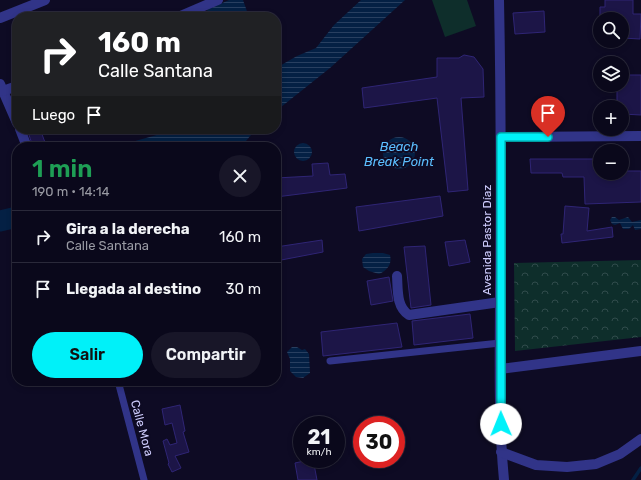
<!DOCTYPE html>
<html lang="es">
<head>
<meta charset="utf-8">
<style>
  :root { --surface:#0a081b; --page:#181628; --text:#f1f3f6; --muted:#999aa3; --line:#2a293a; --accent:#00f1f9 }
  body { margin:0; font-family:Rubik,sans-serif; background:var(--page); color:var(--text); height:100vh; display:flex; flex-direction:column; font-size:15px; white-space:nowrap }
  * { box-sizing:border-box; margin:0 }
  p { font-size:13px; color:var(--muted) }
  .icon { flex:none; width:22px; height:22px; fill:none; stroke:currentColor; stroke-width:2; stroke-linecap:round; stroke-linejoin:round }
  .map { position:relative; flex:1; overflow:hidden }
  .drawer { position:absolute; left:12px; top:142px; width:269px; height:244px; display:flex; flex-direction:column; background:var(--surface); border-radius:16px; box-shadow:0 2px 6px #0003,0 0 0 1px var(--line) }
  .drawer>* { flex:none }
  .banner { position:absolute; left:12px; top:12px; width:269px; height:122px; border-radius:16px; box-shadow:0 2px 6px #0003,0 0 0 1px var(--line); background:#202124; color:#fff; overflow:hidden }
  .controls { position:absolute; left:593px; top:12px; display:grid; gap:8px }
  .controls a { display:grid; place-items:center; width:36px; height:36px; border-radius:50%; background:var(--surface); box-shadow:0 2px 6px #0003,0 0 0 1px var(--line); font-size:20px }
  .speed { position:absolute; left:293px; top:416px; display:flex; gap:8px; font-size:20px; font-weight:700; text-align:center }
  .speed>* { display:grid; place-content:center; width:52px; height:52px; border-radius:50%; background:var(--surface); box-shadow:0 2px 6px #0003,0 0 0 1px var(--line); line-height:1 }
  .speed small { font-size:10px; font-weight:400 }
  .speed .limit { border:6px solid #d22; background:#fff; color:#111 }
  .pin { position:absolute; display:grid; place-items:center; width:34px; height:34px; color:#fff; margin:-41px -17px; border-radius:50% 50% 50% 0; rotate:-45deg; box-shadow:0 0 4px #0007 }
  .pin .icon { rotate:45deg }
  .me { position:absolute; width:44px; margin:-22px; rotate:359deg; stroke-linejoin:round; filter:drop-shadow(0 0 3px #0008) }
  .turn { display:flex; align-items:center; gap:14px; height:84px; padding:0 20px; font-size:18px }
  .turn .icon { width:52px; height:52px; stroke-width:2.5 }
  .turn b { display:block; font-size:28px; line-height:34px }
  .then { display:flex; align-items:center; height:38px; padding:0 20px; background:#0003; gap:8px; font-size:15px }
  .round { display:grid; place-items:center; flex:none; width:42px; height:42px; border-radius:21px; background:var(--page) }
  .summary { display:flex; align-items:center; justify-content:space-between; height:68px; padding:0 20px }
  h1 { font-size:24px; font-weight:600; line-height:30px; color:#1e9e55 }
  .action { display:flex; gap:8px; margin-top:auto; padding:8px 20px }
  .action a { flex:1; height:46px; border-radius:24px; background:var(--accent); color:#111; font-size:16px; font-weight:600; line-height:46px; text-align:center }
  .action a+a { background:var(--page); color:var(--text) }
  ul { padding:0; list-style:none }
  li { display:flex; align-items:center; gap:12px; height:52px; padding:0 20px; border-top:1px solid var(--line) }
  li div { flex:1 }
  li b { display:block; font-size:15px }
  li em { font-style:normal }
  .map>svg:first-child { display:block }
</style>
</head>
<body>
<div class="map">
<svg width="641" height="480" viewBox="0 0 641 480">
  <defs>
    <pattern id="forest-crowns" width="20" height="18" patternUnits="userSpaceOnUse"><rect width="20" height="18" fill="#0e2e2b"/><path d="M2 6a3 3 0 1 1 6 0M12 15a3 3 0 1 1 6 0" fill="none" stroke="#304b4b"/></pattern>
    <pattern id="water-rules" width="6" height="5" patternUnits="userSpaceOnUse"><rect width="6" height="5" fill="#042044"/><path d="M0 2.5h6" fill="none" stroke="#283f60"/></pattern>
  </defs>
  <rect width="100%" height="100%" fill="#0e0b24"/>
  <polygon fill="#0e2e2b" points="432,0 467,0 476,26 445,37"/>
  <polygon fill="url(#forest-crowns)" points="641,260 641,337 515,351 514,263"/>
  <g fill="url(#water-rules)">
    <polygon points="229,0 243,0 249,17 210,17 207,10"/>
    <polygon points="361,0 405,0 330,68 276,111 276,68 297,56 316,48 334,25"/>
    <polygon points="178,129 256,129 241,147 114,147"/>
    <circle cx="399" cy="153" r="16"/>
    <circle cx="303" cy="152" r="9"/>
    <polygon points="612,217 615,217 619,220 628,217 632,222 641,220 641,229 635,230 633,225 629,229 623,229 620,223 615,225 612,224 610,220"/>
    <path d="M373,253H383L390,255C392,264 388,270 379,274L369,271L363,267L362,259L366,254Z"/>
    <polygon points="292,347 297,347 302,350 305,349 309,354 310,373 303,378 296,377 290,371 290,359 287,352"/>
  </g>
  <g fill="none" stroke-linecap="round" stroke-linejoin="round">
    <polyline stroke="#042044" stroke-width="3.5" points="633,480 641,468"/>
    <polyline stroke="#042044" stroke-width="21" points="0,221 17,217"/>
  </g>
  <g fill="#1c1547" stroke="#2f2575">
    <polygon points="605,0 633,0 633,14 641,14 640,39 622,38 622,19 600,19 600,7 605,7"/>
    <polygon points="544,11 545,32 515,34 513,13"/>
    <polygon points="464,55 474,57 483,69 484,97 461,98 468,190 448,192 437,98 364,108 362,88 437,77 437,58 459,58"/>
    <polygon points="622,75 641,75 641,115 622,114 622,107 617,107 617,85 622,85"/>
    <polygon points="27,129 40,129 46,145 40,147 33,147"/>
    <polygon points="530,159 600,159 600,173 622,173 622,171 641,171 641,202 585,204 584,177 563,177 562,173 531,173"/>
    <polygon points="328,163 330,175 345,174 347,188 276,197 276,178 313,176 312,164"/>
    <polygon points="440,196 443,216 359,231 356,207"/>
    <polygon points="565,206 589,208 587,231 612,227 613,237 562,243 561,234 563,234"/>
    <polygon points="322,240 323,252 276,261 276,247"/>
    <polygon points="465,240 470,262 449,266 445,242"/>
    <polygon points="425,246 431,305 411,308 404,247"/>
    <polygon points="389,277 393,301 371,305 367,281"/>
    <polygon points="470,314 473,338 414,345 412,321"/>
    <polygon points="397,323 402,347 323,356 321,332"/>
    <polygon points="180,405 185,431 183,432 189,452 175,456 181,468 172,472 168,464 169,463 163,441 167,439 170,445 177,443 172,423 165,425 162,409"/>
    <polygon points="313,459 317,480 298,480 295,463"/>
  </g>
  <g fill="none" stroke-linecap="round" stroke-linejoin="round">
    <g stroke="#313488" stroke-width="7">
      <polyline points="330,361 500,343"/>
      <polyline points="118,381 144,480"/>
    </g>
    <g stroke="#313488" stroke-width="10">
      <path d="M499,0C501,97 501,193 500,290C500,353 498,417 504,480"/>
      <polyline points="178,17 218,0"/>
      <polyline points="0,18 45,0"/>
      <polyline points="0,84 17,123"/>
      <polyline points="3,91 17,86"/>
      <polyline points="20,129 27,147"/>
      <polyline points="501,137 641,136"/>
      <path d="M397,276C398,289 396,307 409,315L500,302"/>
      <polyline points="500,369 641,351"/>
      <polyline points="501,452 536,465 567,467 596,464 620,454 641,439"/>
    </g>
  </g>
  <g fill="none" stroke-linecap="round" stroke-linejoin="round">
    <g stroke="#009da2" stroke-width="10">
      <polyline id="route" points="501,424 501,137 548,137"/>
    </g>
    <use href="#route" stroke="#00f1f9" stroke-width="7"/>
  </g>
  <g text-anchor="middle" stroke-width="4" stroke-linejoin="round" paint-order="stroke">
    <g font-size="12" fill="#d0ceff" stroke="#0e0b24">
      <text transform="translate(487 240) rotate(-90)" y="4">Avenida Pastor Díaz</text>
      <text transform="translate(142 428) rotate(75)" y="4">Calle Mora</text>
    </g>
    <g font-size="13" font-style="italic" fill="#5cbfff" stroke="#0e0b24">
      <text x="399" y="151">Beach<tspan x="399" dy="15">Break Point</tspan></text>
    </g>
  </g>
</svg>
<div class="controls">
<a><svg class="icon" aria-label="search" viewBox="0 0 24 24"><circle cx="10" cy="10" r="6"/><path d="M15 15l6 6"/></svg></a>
<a><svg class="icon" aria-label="layers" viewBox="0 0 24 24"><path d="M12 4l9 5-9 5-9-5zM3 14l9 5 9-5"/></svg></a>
<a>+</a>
<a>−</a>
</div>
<div class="speed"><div>21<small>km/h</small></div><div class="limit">30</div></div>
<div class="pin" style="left:548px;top:137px;background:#d93025"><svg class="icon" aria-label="arrive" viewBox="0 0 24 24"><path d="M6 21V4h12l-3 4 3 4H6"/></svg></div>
<svg class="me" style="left:501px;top:424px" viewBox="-20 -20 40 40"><circle r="19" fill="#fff"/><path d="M0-13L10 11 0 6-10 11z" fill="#00f1f9"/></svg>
<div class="banner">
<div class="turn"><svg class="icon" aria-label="right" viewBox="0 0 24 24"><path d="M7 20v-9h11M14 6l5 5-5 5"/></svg><div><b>160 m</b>Calle Santana</div></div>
<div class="then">Luego<svg class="icon" aria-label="arrive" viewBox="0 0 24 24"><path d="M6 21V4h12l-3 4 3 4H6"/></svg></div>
</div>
<section class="drawer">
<div class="summary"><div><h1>1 min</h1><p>190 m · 14:14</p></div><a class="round"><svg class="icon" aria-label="close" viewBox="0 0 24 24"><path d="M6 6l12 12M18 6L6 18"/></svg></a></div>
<ul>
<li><svg class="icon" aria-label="right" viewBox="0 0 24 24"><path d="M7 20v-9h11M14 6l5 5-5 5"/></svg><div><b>Gira a la derecha</b><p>Calle Santana</p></div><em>160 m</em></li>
<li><svg class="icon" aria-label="arrive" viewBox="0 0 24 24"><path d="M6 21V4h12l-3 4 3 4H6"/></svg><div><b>Llegada al destino</b></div><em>30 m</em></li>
</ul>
<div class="action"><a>Salir</a><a>Compartir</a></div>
</section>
</div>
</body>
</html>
